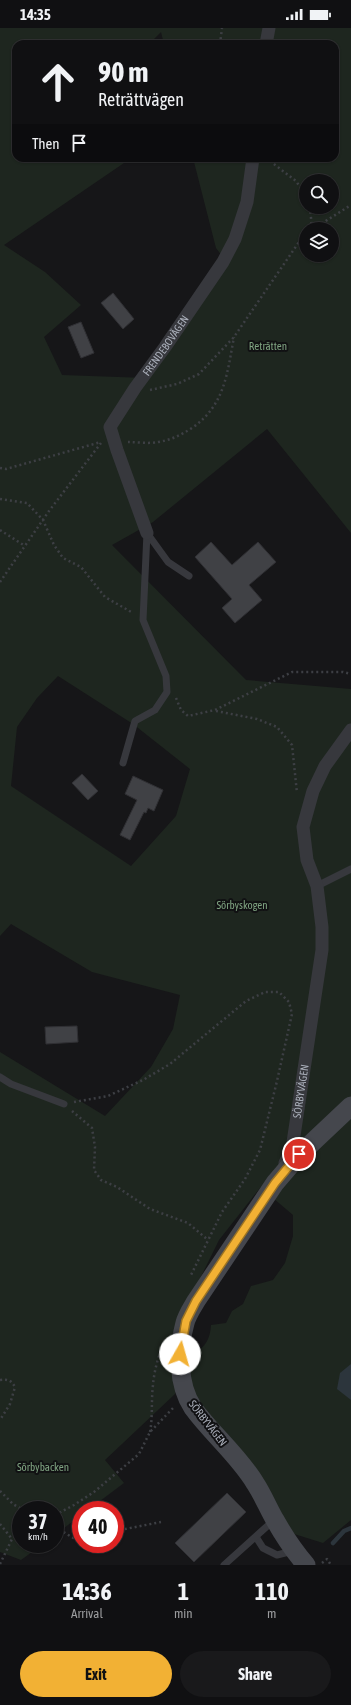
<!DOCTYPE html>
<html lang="en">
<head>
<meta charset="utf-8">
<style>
  :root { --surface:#101012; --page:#19191b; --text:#f1f3f6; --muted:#9c9d9f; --line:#303032; --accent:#f2b134 }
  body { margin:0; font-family:"Asap Condensed",sans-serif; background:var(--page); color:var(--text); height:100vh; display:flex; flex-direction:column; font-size:15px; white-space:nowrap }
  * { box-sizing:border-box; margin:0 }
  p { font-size:13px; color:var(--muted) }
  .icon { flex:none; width:22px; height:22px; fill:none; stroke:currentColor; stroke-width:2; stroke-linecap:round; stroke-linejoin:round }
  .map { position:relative; height:1537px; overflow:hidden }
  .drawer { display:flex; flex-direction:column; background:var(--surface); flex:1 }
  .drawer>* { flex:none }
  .hud { position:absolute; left:12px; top:12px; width:327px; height:122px; border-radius:12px; box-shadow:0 1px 3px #0004,0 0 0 1px var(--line); background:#101012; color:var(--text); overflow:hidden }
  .controls { position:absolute; left:299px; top:146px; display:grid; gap:8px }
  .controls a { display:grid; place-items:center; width:40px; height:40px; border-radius:50%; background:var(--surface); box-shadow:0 1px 3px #0004,0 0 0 1px var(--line); font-size:20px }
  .speed { position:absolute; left:12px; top:1473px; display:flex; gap:8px; font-size:20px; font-weight:700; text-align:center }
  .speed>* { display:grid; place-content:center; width:52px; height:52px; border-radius:50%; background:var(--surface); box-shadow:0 1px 3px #0004,0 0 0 1px var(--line); line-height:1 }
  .speed small { font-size:10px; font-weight:400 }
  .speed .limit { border:6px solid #d22; background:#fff; color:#111 }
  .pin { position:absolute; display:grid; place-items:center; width:34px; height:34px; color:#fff; margin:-17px; border:2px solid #fff; border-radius:50%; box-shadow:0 1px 4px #0007 }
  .me { position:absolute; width:44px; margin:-22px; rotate:7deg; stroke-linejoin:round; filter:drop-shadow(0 0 3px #0008) }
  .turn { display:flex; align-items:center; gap:14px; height:84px; padding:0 20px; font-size:18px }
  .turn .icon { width:52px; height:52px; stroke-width:2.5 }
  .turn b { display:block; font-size:28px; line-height:34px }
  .then { display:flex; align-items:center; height:38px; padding:0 20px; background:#0003; gap:8px; font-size:15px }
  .eta { display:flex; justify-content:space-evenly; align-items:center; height:68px; text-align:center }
  .eta b { font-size:24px; font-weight:700; line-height:28px }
  .cta { display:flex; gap:8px; margin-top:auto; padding:8px 20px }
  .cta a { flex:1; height:46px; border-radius:24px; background:var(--accent); color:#111; font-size:16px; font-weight:700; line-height:46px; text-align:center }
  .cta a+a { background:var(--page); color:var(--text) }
  .status { display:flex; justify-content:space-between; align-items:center; height:28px; padding:0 20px; background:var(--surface); direction:ltr }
  .status svg { height:11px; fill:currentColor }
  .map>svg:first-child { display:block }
</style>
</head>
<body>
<div class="status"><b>14:35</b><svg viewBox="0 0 49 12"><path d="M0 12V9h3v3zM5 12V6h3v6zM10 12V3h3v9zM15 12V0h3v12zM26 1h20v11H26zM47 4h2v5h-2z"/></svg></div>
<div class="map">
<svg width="351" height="1537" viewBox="0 0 351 1537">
  <rect width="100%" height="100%" fill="#161618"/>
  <g fill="#1e261f" fill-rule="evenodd">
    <path d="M0,0H351V505L267,401L153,494L112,517L246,652L351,661V1073L295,1124L260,1160L219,1212L187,1277L176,1336L175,1366L105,1432L124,1455L88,1482H81V1487L55,1507V1482H21V1516H43L21,1532L0,1524V1024L105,1088L151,1039L173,1001L180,967L92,944L11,896L0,908ZM161,4L164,16H335V130H193L216,220L226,233L146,350L62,347L44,309L81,277L45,244L4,217L124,135L118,130H16V16H149ZM306,153H332V179H306ZM306,201H332V227H306ZM58,648L133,696L190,741L176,788L131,838L11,758L17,699L37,670Z"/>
    <path d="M351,1087V1492L323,1515L291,1505L270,1462L255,1439L202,1379L190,1358L187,1330C202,1322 210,1315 211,1297L226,1295L232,1283L243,1276L251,1258L273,1252L285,1235L293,1208V1187L273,1170L301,1132Z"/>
  </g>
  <polygon fill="#2c353c" points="351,1336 351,1372 337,1361 340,1345"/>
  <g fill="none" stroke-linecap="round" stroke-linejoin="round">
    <polyline stroke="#2c353c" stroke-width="4.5" points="333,1515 344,1503 351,1500"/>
  </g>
  <g fill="#404145" stroke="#303034">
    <polygon points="113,265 134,291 123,301 101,275"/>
    <polygon points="81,294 94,325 81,330 68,299"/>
    <polygon points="211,514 232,537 258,514 276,534 249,557 262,572 235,595 222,580 232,571 195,529"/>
    <polygon points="82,746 98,763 88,772 72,755"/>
    <polygon points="133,748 163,762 154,783 148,780 146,785 144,784 130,812 120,807 137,772 125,766"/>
    <polygon points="77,998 78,1014 46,1016 45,999"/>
    <polygon points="227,1465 246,1484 194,1534 175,1515"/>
  </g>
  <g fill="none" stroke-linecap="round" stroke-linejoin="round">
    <g stroke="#3d3f44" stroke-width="2.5" stroke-dasharray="2 3" stroke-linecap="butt">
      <polyline points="220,16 222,0"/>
      <polyline points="266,130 296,153 306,168"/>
      <polyline points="310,179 312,201"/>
      <polyline points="313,201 351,177"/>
      <polyline points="150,362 177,356 199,346 234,309 299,214 306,207"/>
      <path d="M128,414C137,414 149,416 158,414C171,412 181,407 192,400C225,377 227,346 234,309"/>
      <polyline points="0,440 6,441 101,414"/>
      <polyline points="0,471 27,475 43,492 54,517 63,530 81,539 105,569 133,585"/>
      <polyline points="0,502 25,518"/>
      <polyline points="0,554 49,483 101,415"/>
      <polyline points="176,670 181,682 188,688 215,682 292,644 343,644 351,646"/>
      <polyline points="216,683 257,691 277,699 292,717 297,765"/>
      <polyline points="74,1074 108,1068 143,1052 170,1036 246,973 265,964 279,964 289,974 292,986 277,1053 260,1122 245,1151 222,1184 191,1247"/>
      <polyline points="72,1083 92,1100 95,1119 94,1142 101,1152 117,1159 150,1181 188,1195 208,1212"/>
      <path d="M0,1352C8,1351 11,1352 15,1359L10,1376L0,1392"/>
      <path d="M150,1404C153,1388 151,1373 153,1357C154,1344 158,1329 163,1317"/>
      <polyline points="0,1463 13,1476 23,1482"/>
      <polyline points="55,1487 74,1477 94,1464 139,1426 150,1404 174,1379"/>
      <polyline points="0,1496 12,1511"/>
      <polyline points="55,1499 75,1511 81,1510"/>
      <polyline points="115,1503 161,1494"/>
      <polyline points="322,1535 327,1531 331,1537"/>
      <polyline points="0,1536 12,1511 21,1506"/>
    </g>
    <g stroke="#37383d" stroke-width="7">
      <polyline points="147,505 168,534 189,548"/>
      <polyline points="123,735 135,693 155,682 167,664 166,648 143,592 147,505"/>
      <polyline points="317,858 351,841"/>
      <polyline points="0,1049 11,1056 64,1076"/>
      <polyline points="256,1509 263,1520 277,1527 293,1523"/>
      <polyline points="224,1537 274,1492"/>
    </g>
    <g stroke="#37383d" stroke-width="13">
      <polyline points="266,16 269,0"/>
      <path id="s1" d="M147,505L117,422L110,399L135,360L165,319L223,234L235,211L247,174L253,130"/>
      <path id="s2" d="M285,1135L292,1121L322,922V899L317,858L307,832L303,799L313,763L325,738L351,702"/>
    </g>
    <path stroke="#45474d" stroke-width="19" d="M306,1537C294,1523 284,1508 275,1492C268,1480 263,1467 255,1455C238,1427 212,1406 193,1380C177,1356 178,1321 185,1295C187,1287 192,1280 196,1273L275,1155L299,1127L351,1078"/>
  </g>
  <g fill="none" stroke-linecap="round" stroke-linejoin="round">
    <g stroke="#9d7322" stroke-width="10">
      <polyline id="route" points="180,1326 186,1293 196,1273 275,1155 299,1126"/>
    </g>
    <use href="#route" stroke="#f2b134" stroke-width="7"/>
  </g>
  <g text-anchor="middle" stroke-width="4" stroke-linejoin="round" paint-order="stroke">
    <g font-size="11" fill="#a8adb8" stroke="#111113">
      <text dy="4" stroke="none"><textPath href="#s1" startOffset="211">FRENDEBOVÄGEN</textPath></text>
      <text dy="4" stroke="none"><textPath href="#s2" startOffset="74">SÖRBYVÄGEN</textPath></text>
      <text transform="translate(208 1395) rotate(52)" y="4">SÖRBYVÄGEN</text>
    </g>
    <g font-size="11" fill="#7fa381" stroke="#111113">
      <text x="268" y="322">Reträtten</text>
      <text x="242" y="881">Sörbyskogen</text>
      <text x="43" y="1443">Sörbybacken</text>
    </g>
  </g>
</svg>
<div class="controls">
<a><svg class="icon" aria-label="search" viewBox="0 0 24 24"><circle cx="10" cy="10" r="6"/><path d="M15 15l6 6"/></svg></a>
<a><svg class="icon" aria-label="layers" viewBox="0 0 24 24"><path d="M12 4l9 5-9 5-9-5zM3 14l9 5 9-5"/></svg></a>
</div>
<div class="speed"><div>37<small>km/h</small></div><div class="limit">40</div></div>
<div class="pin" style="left:299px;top:1126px;background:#d93025"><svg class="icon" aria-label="arrive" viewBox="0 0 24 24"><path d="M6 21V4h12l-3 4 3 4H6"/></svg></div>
<svg class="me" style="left:180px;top:1326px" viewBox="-20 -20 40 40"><circle r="19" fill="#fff"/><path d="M0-13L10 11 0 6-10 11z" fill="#f2b134"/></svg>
<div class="hud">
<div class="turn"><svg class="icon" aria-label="ahead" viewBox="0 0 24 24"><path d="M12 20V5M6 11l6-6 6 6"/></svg><div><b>90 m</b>Reträttvägen</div></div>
<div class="then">Then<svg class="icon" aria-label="arrive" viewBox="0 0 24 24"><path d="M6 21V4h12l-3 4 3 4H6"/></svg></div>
</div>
</div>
<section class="drawer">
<div class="eta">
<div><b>14:36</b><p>Arrival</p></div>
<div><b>1</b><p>min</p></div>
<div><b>110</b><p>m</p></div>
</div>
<div class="cta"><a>Exit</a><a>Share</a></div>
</section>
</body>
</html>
